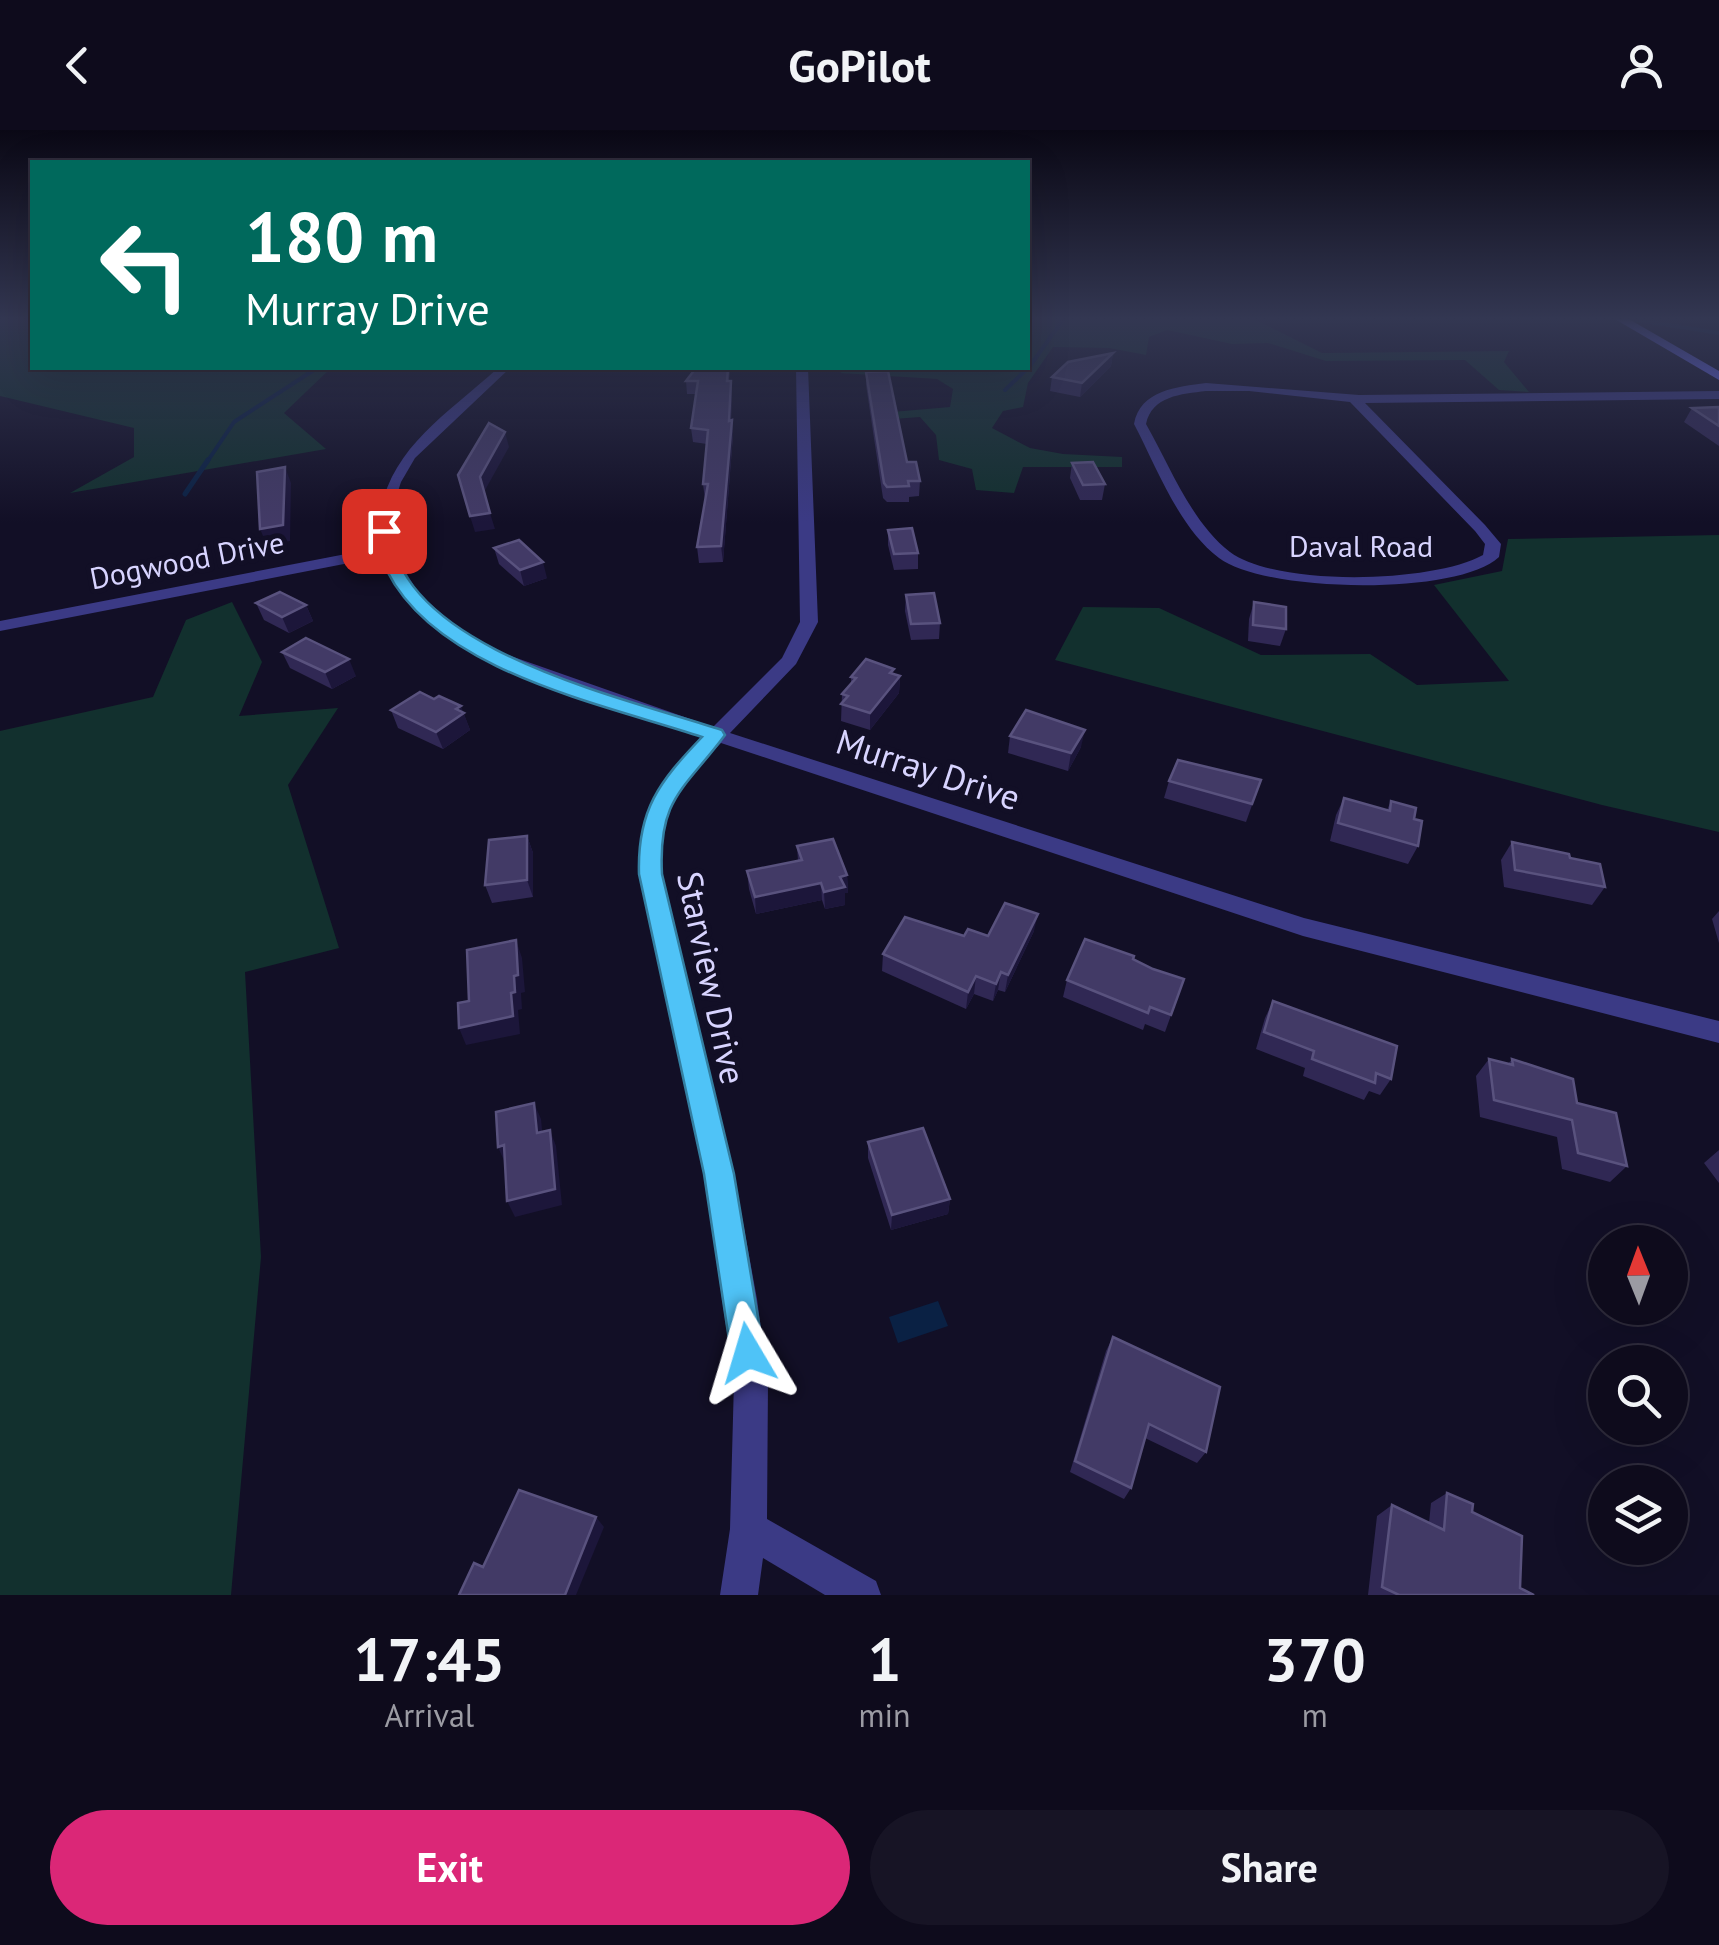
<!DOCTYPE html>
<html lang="en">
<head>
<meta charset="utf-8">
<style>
  :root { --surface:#0e0b1c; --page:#171425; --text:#f1f3f6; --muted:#9b9ba3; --line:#2e2b3b; --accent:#db2777 }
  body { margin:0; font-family:"PT Sans",sans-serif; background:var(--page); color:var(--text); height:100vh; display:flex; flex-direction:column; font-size:38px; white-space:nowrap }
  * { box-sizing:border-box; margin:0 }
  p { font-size:32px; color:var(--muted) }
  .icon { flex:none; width:55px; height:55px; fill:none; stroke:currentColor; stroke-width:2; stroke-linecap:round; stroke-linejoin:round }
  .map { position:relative; height:1465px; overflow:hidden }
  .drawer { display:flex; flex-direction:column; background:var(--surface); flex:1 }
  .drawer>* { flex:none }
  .hud { position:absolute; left:30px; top:30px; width:1000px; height:210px; border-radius:0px; box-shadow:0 10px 40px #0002,0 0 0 2px var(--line); background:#00695c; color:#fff; overflow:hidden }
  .needle { width:65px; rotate:359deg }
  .buttons { position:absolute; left:1588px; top:1095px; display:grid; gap:20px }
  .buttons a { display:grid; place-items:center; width:100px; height:100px; border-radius:50%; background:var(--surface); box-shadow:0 10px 40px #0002,0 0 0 2px var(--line); font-size:50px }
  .pin { position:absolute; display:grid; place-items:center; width:85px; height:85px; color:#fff; margin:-42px; border-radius:20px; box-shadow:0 5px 15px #0006 }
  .me { position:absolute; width:110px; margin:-55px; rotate:353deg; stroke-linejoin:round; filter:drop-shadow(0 0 8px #0008) }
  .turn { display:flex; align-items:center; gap:35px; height:210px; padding:0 50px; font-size:45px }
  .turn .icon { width:130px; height:130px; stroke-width:2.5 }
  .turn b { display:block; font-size:70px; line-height:85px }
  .eta { display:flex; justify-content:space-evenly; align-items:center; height:170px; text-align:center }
  .eta b { font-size:60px; font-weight:700; line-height:70px }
  .primary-button { display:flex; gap:20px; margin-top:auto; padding:20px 50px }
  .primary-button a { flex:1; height:115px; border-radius:60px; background:var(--accent); color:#fff; font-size:40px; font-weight:700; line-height:115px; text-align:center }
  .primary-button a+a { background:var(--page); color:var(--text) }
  header { display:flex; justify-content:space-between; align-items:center; height:130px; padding:0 50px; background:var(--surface); font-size:45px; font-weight:700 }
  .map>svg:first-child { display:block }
</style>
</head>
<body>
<header><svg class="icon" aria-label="back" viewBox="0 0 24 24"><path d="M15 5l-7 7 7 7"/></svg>GoPilot<svg class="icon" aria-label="person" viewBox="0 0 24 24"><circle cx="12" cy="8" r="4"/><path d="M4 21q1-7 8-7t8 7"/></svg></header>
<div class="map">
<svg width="1719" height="1465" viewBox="0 0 1719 1465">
  <rect width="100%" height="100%" fill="#120f26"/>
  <g fill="#12302e">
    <polygon points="0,188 32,188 32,238 331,238 284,283 326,319 70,363 134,327 134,298 0,266"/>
    <polygon points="1028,188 1252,188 1322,223 1509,221 1504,232 1529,262 1499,260 1465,230 1326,231 1268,213 1232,214 1167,200 1149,207 1146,225 1109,218 1053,217 1028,253 1023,277 1003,281 992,298 1030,318 1063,324 1122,327 1122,337 1023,337 1014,363 976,360 972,339 939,330 936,305 920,287 894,289 892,282 950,277 953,259 937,249 840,243 848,238 1028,238"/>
    <polygon points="1719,405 1719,702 1602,675 1055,530 1083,477 1159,478 1261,525 1370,524 1417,555 1509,551 1434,455 1502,441 1508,409"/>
    <polygon points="232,472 262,532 239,586 338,578 288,655 339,818 245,842 261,1127 231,1465 0,1465 0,601 153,567 186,490"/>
  </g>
  <polygon fill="#0a2144" points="938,1171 948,1196 898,1213 889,1187"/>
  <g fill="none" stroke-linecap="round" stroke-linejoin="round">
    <g stroke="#0a2144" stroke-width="4">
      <polyline points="1631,189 1719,203"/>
      <polyline points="1005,260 1030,236 1064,188"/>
      <polyline points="207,332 234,292 317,238"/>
    </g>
    <polyline stroke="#0a2144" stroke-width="5" points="185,364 208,330"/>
    <g fill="#3b3a85" fill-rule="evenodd">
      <path d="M498,238H510L415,328L401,352L391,383L393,421L419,464L460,500L494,520L713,597L782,528L800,492L796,238H808L818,492L796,534L730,603L1304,788L1719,891V913L1303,806L721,613C677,658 660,678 662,744L734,1044L757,1169L768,1251L767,1389L876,1451L881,1465H825L763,1428L758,1465H720L730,1399L734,1251L704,1044L639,732C642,669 662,649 704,607L482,528L448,508L406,471L380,427L0,501V491L377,418C376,326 436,294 498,238Z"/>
      <path d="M1206,253L1359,265L1719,261V269L1365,273L1485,395L1501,414L1499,427C1458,466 1265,463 1219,428C1179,398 1157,338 1134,294C1140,260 1177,257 1206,253ZM1206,261H1249L1350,272L1475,401L1485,414L1483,425C1433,453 1277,457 1230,422C1191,392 1170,336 1146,294C1152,266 1181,264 1206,261Z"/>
    </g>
    <polygon fill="#6b6cff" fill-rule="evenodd" points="1613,188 1627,188 1719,241 1719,250"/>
  </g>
  <g fill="#302854">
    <polygon points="1113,223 1111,236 1080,267 1050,261 1052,247"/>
    <polygon points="696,238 730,238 729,251 732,265 731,291 732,290 733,305 723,432 699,433 697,417 705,369 703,354 707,314 693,312 691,298 696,264 687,264 686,251"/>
    <polygon points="866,242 907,332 920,351 919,366 909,367 909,372 887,372 883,368 866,255"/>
    <polygon points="1719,277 1719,316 1684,292 1692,278"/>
    <polygon points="1072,333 1105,354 1102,370 1080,370 1070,348"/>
    <polygon points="888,400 918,423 918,439 894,440 888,415"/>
    <polygon points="494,418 547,448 524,456 499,434"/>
    <polygon points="906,465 940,493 939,509 911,510 905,481"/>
    <polygon points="1254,472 1286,499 1280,516 1248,511 1249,489"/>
    <polygon points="256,473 306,475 313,491 289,503 264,490"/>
    <polygon points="282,522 356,546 332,559 290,538"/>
    <polygon points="893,544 900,546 899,563 870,600 841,591 842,564 851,554 851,547"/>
    <polygon points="391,580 463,582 470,600 443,619 398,598"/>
    <polygon points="1010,606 1081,617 1068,641 1008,623"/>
    <polygon points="1261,650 1246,692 1164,668 1169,651"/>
    <polygon points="1344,668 1387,680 1391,671 1414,689 1418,716 1408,734 1330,711 1336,685"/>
    <polygon points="527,706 533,723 533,767 492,773 485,755"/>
    <polygon points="1512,712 1570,728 1605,757 1592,775 1504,757 1501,730"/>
    <polygon points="797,716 847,745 848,763 845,763 845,775 825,779 822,770 756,784 749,759 747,741 798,731"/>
    <polygon points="1719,781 1719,813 1712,789"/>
    <polygon points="1034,801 1005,862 998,860 993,871 974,864 966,879 882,841 883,824 964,806 988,806"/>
    <polygon points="1133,829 1153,839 1184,849 1165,902 1145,894 1143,900 1063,867 1067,850"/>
    <polygon points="1273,871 1391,949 1380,965 1369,961 1364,970 1303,946 1305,938 1256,919 1265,888"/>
    <polygon points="1489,929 1508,934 1512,929 1577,973 1627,1036 1610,1052 1562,1039 1557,1007 1480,987 1476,946"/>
    <polygon points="868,1012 950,1069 948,1084 891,1100 868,1028"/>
    <polygon points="1719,1020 1719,1053 1704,1033"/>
    <polygon points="1113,1207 1206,1322 1197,1333 1145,1308 1131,1358 1124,1369 1070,1342 1106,1221"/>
    <polygon points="1447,1363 1472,1382 1520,1458 1534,1465 1368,1465 1377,1386 1392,1375 1429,1393 1431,1373"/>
  </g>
  <g fill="#1c163a">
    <polygon points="1113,223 1111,236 1080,267 1082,253"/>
    <polygon points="731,251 732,265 730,305 729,291"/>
    <polygon points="732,290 733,305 723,432 721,416"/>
    <polygon points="505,302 509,317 484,362 480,347"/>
    <polygon points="285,337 291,353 290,411 267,415 260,399"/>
    <polygon points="490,383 495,399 475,402 470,386"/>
    <polygon points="543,432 547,448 524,456 520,440"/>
    <polygon points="306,475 313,491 289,503 282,487"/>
    <polygon points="349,529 356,546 332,559 325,542"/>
    <polygon points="894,539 893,554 900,546 899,563 870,600 870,583"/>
    <polygon points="461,576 470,600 443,619 436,602 456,579"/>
    <polygon points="1085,600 1081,617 1068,641 1071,623"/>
    <polygon points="527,706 533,723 533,767 527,750"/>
    <polygon points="847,745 848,763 845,763 845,775 825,779 824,762 840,747"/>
    <polygon points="821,753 822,770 756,784 755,767"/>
    <polygon points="1038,784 1034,801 1005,862 1008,845"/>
    <polygon points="516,810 522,828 525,862 521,863 522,879 518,880 520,904 466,915 459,898 511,863 514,846"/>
    <polygon points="1001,842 998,860 993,871 996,854"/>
    <polygon points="976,846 974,864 966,879 968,862"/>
    <polygon points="534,973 541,989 544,1020 537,1003"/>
    <polygon points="550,1000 556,1016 562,1075 515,1087 507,1071"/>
    <polygon points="504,1015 505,1033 498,1017"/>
    <polygon points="950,1069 948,1084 891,1100 892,1085"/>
    <polygon points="596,1387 604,1397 576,1465 565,1465"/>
  </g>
  <g fill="#423a66" stroke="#59527e" stroke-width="2.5">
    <polygon points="1113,223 1082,253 1052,247 1068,232"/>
    <polygon points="696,238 728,238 727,251 731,251 729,291 732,290 721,416 697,417 708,354 703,354 708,300 691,298 698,251 686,251"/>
    <polygon points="888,241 907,332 916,332 920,351 908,351 909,356 887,357 884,353 866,242"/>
    <polygon points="1719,277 1719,296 1692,278"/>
    <polygon points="489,293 505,302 480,347 490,383 470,386 458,345"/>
    <polygon points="1093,332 1105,354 1083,355 1072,333"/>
    <polygon points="285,337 283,395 260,399 257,342"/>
    <polygon points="912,398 918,423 894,424 888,400"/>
    <polygon points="519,410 543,432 520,440 494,418"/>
    <polygon points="280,462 306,475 282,487 256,473"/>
    <polygon points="934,463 940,493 911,494 906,465"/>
    <polygon points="1254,472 1286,477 1286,499 1253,495"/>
    <polygon points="306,508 349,529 325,542 282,522"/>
    <polygon points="866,529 894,539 890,543 900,546 870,583 841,574 848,566 842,564 856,548 851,547"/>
    <polygon points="420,562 434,569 439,566 461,576 456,579 464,583 436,602 391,580"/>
    <polygon points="1026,580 1085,600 1071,623 1010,606"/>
    <polygon points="1178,630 1261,650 1252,674 1169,651"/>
    <polygon points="1344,668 1390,681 1391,671 1416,678 1414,689 1422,691 1418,716 1338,693"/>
    <polygon points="527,706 527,750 485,755 489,710"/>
    <polygon points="833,709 847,745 840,747 845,757 824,762 821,753 755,767 747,741 802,730 797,716"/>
    <polygon points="1512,712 1569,724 1570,728 1600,734 1605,757 1515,740"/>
    <polygon points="1005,773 1038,784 1008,845 1001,842 996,854 976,846 968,862 883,824 905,787 964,806 968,799 988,806"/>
    <polygon points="1085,809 1134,826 1133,829 1153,839 1184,849 1171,885 1150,877 1148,883 1067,850"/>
    <polygon points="516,810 518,845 514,846 515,862 511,863 513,886 459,898 458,873 469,871 467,820"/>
    <polygon points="1273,871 1397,916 1391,949 1376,943 1375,953 1312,929 1314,921 1264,902"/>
    <polygon points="1489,929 1513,935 1512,929 1573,949 1577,973 1616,983 1627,1036 1578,1023 1572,990 1494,970"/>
    <polygon points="534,973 537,1003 550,1000 555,1059 507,1071 504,1015 498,1017 496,982"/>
    <polygon points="923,998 950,1069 892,1085 868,1012"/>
    <polygon points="1113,1207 1220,1257 1206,1322 1149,1294 1131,1358 1075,1331"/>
    <polygon points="519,1360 596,1387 565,1465 459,1465 474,1433 483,1437"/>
    <polygon points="1447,1363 1473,1374 1472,1382 1522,1406 1520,1458 1534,1465 1399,1465 1382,1457 1392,1375 1444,1400"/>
  </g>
  <linearGradient id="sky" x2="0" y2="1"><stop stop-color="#0a0815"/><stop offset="0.48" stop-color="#333752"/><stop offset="1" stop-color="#333752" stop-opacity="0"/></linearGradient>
  <rect width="1719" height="393" fill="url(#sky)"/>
  <path fill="#4fc3f7" stroke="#337fa1" stroke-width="2.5" d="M378,398L391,401C400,520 629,569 722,600L725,605C684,660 658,668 662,744L734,1044L764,1223L759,1235L748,1240L736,1235L731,1223L704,1044L639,744C637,680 659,652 702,607C603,574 438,542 387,441C380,426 373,414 378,398Z"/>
  <g text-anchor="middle" stroke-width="10" stroke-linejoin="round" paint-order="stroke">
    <g font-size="30" fill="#d8d4ff" stroke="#120f26">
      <text x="1361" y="427">Daval Road</text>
      <text transform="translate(187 431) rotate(-11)" y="10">Dogwood Drive</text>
    </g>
    <g font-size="35" fill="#d8d4ff" stroke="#120f26">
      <text transform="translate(928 640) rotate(18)" y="12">Murray Drive</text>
      <text transform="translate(711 848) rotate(78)" y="12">Starview Drive</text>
    </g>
  </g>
</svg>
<div class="buttons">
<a><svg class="needle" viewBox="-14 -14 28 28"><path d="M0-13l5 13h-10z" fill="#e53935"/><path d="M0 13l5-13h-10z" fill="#9b9ba3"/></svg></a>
<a><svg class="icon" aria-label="search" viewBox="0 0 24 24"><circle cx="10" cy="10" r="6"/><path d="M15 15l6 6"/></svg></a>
<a><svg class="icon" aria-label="layers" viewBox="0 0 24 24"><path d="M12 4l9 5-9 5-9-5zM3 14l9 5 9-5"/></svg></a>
</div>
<div class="pin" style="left:384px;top:401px;background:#d93025"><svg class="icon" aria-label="arrive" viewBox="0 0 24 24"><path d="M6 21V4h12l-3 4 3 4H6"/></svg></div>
<svg class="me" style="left:748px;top:1223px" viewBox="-20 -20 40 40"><path d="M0-17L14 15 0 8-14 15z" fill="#4fc3f7" stroke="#fff" stroke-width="4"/></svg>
<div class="hud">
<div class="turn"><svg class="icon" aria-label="left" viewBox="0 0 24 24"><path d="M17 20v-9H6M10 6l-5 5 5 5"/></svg><div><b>180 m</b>Murray Drive</div></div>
</div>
</div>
<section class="drawer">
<div class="eta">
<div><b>17:45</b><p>Arrival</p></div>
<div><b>1</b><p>min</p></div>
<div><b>370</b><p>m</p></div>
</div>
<div class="primary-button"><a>Exit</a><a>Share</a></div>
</section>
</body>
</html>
